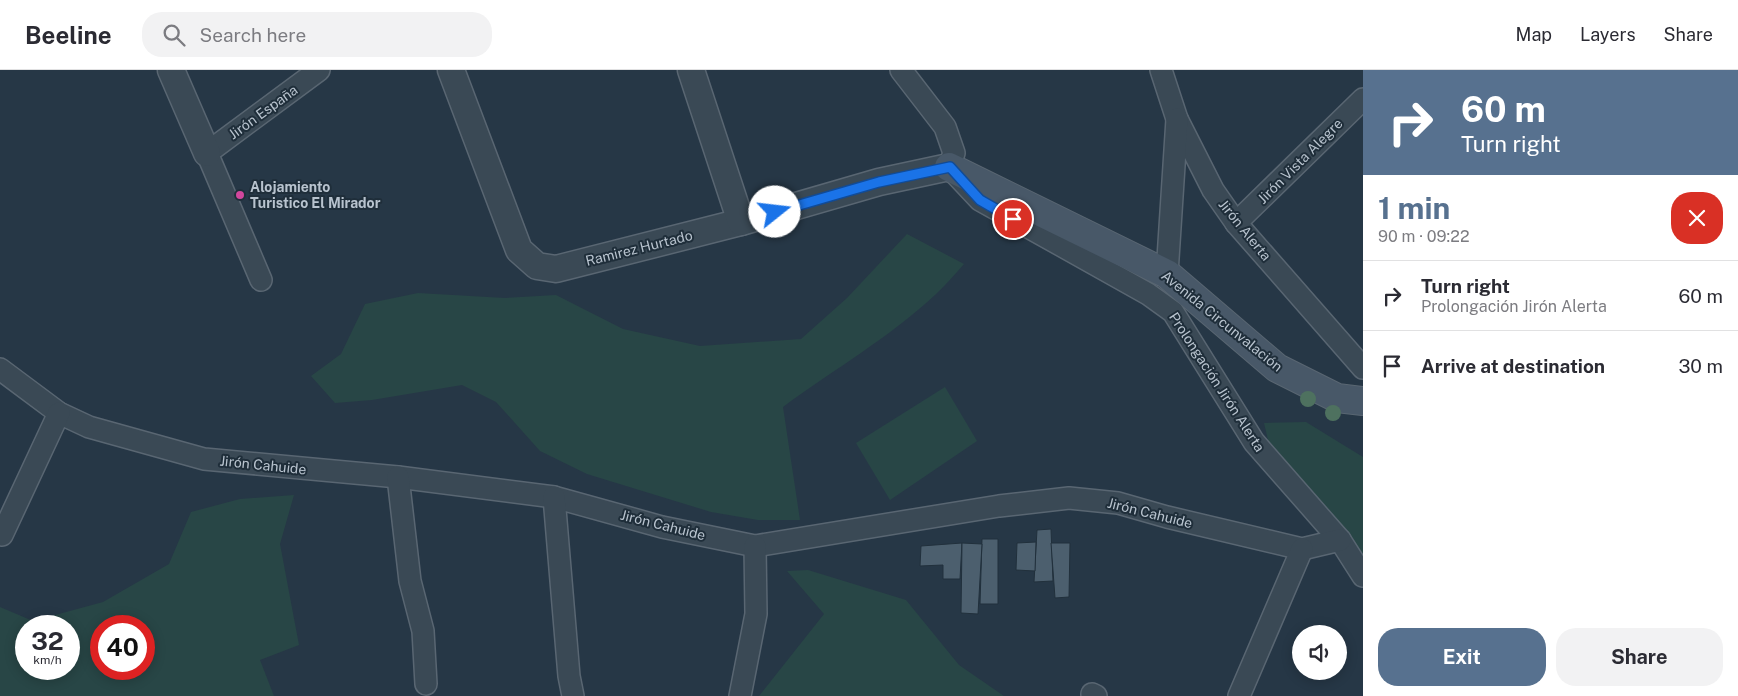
<!DOCTYPE html>
<html lang="en">
<head>
<meta charset="utf-8">
<style>
  :root { --surface:#fff; --page:#f2f2f3; --text:#2b2b33; --muted:#7c7c81; --line:#e1e1e2; --accent:#57718f }
  body { margin:0; font-family:"Public Sans",sans-serif; background:var(--page); color:var(--text); height:100vh; display:flex; flex-direction:column; font-size:19px; white-space:nowrap }
  * { box-sizing:border-box; margin:0 }
  p { font-size:16px; color:var(--muted) }
  .icon { flex:none; width:28px; height:28px; fill:none; stroke:currentColor; stroke-width:2; stroke-linecap:round; stroke-linejoin:round }
  .map { position:relative; flex:1; overflow:hidden }
  .side { display:flex; flex-direction:column; background:var(--surface); width:375px }
  .side>* { flex:none }
  .guide { background:#57718f; color:#fff; overflow:hidden }
  .tools { position:absolute; left:1292px; top:555px; display:grid; gap:10px }
  .tools a { display:grid; place-items:center; width:55px; height:55px; border-radius:50%; background:var(--surface); box-shadow:0 2px 12px #0003; font-size:25px }
  .speed { position:absolute; left:15px; top:545px; display:flex; gap:10px; font-size:25px; font-weight:700; text-align:center }
  .speed>* { display:grid; place-content:center; width:65px; height:65px; border-radius:50%; background:var(--surface); box-shadow:0 2px 12px #0003; line-height:1 }
  .speed small { font-size:12px; font-weight:400 }
  .speed .limit { border:8px solid #d22; background:#fff; color:#111 }
  .pin { position:absolute; display:grid; place-items:center; width:42px; height:42px; color:#fff; margin:-21px; border:2px solid #fff; border-radius:50%; box-shadow:0 1px 5px #0007 }
  .me { position:absolute; width:55px; margin:-28px; rotate:74deg; stroke-linejoin:round; filter:drop-shadow(0 0 4px #0008) }
  .turn { display:flex; align-items:center; gap:18px; height:105px; padding:0 15px; font-size:22px }
  .turn .icon { width:65px; height:65px; stroke-width:2.5 }
  .turn b { display:block; font-size:35px; line-height:42px }
  .round { display:grid; place-items:center; flex:none; width:52px; height:52px; border-radius:20px; background:var(--page) }
  .head { display:flex; align-items:center; justify-content:space-between; height:85px; padding:0 15px }
  h1 { font-size:30px; font-weight:700; line-height:38px; color:var(--accent) }
  .primary-button { display:flex; gap:10px; margin-top:auto; padding:10px 15px }
  .primary-button a { flex:1; height:58px; border-radius:20px; background:var(--accent); color:#fff; font-size:20px; font-weight:700; line-height:58px; text-align:center }
  .primary-button a+a { background:var(--page); color:var(--text) }
  ul { padding:0; list-style:none }
  li { display:flex; align-items:center; gap:15px; height:70px; padding:0 15px; border-top:1px solid var(--line) }
  li div { flex:1 }
  li b { display:block; font-size:19px }
  li em { font-style:normal }
  header { display:flex; align-items:center; gap:30px; box-sizing:border-box; height:70px; padding:0 25px; background:var(--surface); border-bottom:1px solid var(--line) }
  header strong { font-size:24px }
  nav { display:flex; gap:28px; margin-inline-start:auto; font-size:18px }
  .search { width:350px; height:45px; background:var(--page); display:flex; align-items:center; gap:12px; box-sizing:border-box; padding:0 18px; border-radius:20px; color:var(--muted); font-size:19px }
  main { display:flex; flex:1; min-height:0 }
  .map>svg:first-child { display:block }
</style>
</head>
<body>
<header>
<strong>Beeline</strong>
<div class="search"><svg class="icon" aria-label="search" viewBox="0 0 24 24"><circle cx="10" cy="10" r="6"/><path d="M15 15l6 6"/></svg>Search here</div>
<nav><a>Map</a><a>Layers</a><a>Share</a></nav>
</header>
<main>
<div class="map">
<svg width="1363" height="626" viewBox="0 0 1363 626">
  <rect width="100%" height="100%" fill="#263746"/>
  <g fill="#284646" fill-rule="evenodd">
    <path d="M907,164L964,194C955,204 946,215 935,225C890,267 833,300 783,337L800,450H758L711,442L587,404L540,381L496,332L462,315L372,330L335,333L311,306L341,284L365,234L418,223L505,228L556,225L623,259L700,276L801,269L847,228Z"/>
    <polygon points="945,317 977,371 890,430 856,373"/>
    <polygon points="1306,352 1363,387 1363,488 1273,391 1264,353"/>
    <path d="M294,425L280,474L299,575L260,590L274,626H0V537L33,551L103,532L169,494L191,442L240,429ZM26,556H69V599H26ZM101,556H144V599H101Z"/>
    <polygon points="808,500 906,530 959,595 1004,626 759,626 824,544 787,501"/>
  </g>
  <g fill="#4c5f6e" stroke="#21303c">
    <polygon points="1051,459 1053,511 1034,512 1037,460"/>
    <polygon points="982,469 998,469 998,534 980,534"/>
    <polygon points="1036,472 1035,501 1016,500 1017,473"/>
    <polygon points="962,473 960,509 943,509 943,495 920,496 921,476"/>
    <polygon points="962,473 982,474 978,544 961,543"/>
    <polygon points="1051,473 1070,473 1069,527 1055,528"/>
  </g>
  <g fill="none" stroke-linecap="round" stroke-linejoin="round">
    <g stroke="#596672" stroke-width="24">
      <g id="minor">
        <polyline points="901,0 945,57 954,83 949,97 980,130 1148,224 1173,242 1254,372 1340,470 1363,506"/>
        <polyline points="1161,0 1177,49 1213,120 1236,153 1363,298"/>
        <polyline points="1236,153 1363,29"/>
        <polyline points="1167,204 1177,49"/>
        <polyline points="261,210 207,83 319,0"/>
        <polyline points="0,299 59,343 89,357 204,389 398,407 554,427 662,457 755,476 999,436 1069,428 1118,433 1167,447 1302,479 1340,470"/>
        <polyline points="398,407 410,511 423,561 426,614"/>
        <polyline points="554,427 569,606 573,626"/>
        <polyline points="2,465 59,343"/>
        <polyline points="1092,624 1096,626"/>
        <polyline points="740,626 756,544 755,476"/>
        <polyline points="1239,626 1302,479"/>
      </g>
    </g>
    <g stroke="#596672" stroke-width="29">
      <g id="tertiary">
        <polyline points="171,0 207,83"/>
        <polyline points="451,0 519,180 537,196 556,199 741,152 879,112 949,97"/>
        <polyline points="691,0 741,152"/>
      </g>
    </g>
    <g stroke="#596672" stroke-width="30">
      <polyline id="secondary" points="949,97 1167,204 1277,298 1337,328 1363,331"/>
    </g>
    <use href="#minor" stroke="#3a4955" stroke-width="21"/>
    <use href="#tertiary" stroke="#3a4955" stroke-width="26"/>
    <use href="#secondary" stroke="#485868" stroke-width="28"/>
  </g>
  <g fill="#4e715f">
    <circle cx="1308" cy="329" r="8"/>
    <circle cx="1333" cy="343" r="8"/>
  </g>
  <g fill="none" stroke-linecap="round" stroke-linejoin="round">
    <g stroke="#114b97" stroke-width="12">
      <polyline id="route" points="775,142 879,112 950,97 980,130 1013,149"/>
    </g>
    <use href="#route" stroke="#1a73e8" stroke-width="9"/>
  </g>
  <circle fill="#d1479c" stroke="#1f2e3a" stroke-width="2" cx="240" cy="125" r="5"/>
  <g text-anchor="middle" stroke-width="4" stroke-linejoin="round" paint-order="stroke">
    <g font-size="14" fill="#b8c3ce" stroke="#1f2e3a">
      <text transform="translate(263 42) rotate(-36)" y="5">Jirón España</text>
      <text transform="translate(1300 91) rotate(-45)" y="5">Jirón Vista Alegre</text>
      <text transform="translate(1245 160) rotate(51)" y="5">Jirón Alerta</text>
      <text transform="translate(639 178) rotate(-14)" y="5">Ramirez Hurtado</text>
      <text transform="translate(1222 251) rotate(39)" y="5">Avenida Circunvalación</text>
      <text transform="translate(1217 312) rotate(57)" y="5">Prolongación Jirón Alerta</text>
      <text transform="translate(263 395) rotate(6)" y="5">Jirón Cahuide</text>
      <text transform="translate(1150 443) rotate(14)" y="5">Jirón Cahuide</text>
      <text transform="translate(663 455) rotate(14)" y="5">Jirón Cahuide</text>
    </g>
    <g font-size="14" font-weight="bold" fill="#b8c3ce" stroke="#1f2e3a" text-anchor="start">
      <text x="250" y="122">Alojamiento<tspan x="250" dy="16">Turistico El Mirador</tspan></text>
    </g>
  </g>
</svg>
<div class="tools">
<a><svg class="icon" aria-label="sound" viewBox="0 0 24 24"><path d="M4 9h4l5-4v14l-5-4H4zM17 9q2 3 0 6"/></svg></a>
</div>
<div class="speed"><div>32<small>km/h</small></div><div class="limit">40</div></div>
<div class="pin" style="left:1013px;top:149px;background:#d93025"><svg class="icon" aria-label="arrive" viewBox="0 0 24 24"><path d="M6 21V4h12l-3 4 3 4H6"/></svg></div>
<svg class="me" style="left:775px;top:142px" viewBox="-20 -20 40 40"><circle r="19" fill="#fff"/><path d="M0-13L10 11 0 6-10 11z" fill="#1a73e8"/></svg>
</div>
<section class="side">
<div class="guide">
<div class="turn"><svg class="icon" aria-label="right" viewBox="0 0 24 24"><path d="M7 20v-9h11M14 6l5 5-5 5"/></svg><div><b>60 m</b>Turn right</div></div>
</div>
<div class="head"><div><h1>1 min</h1><p>90 m · 09:22</p></div><a class="round" style="background:#d93025;color:#fff"><svg class="icon" aria-label="close" viewBox="0 0 24 24"><path d="M6 6l12 12M18 6L6 18"/></svg></a></div>
<ul>
<li><svg class="icon" aria-label="right" viewBox="0 0 24 24"><path d="M7 20v-9h11M14 6l5 5-5 5"/></svg><div><b>Turn right</b><p>Prolongación Jirón Alerta</p></div><em>60 m</em></li>
<li><svg class="icon" aria-label="arrive" viewBox="0 0 24 24"><path d="M6 21V4h12l-3 4 3 4H6"/></svg><div><b>Arrive at destination</b></div><em>30 m</em></li>
</ul>
<div class="primary-button"><a>Exit</a><a>Share</a></div>
</section>
</main>
</body>
</html>
